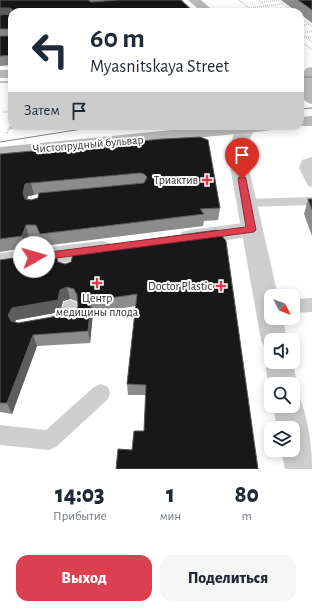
<!DOCTYPE html>
<html lang="ru">
<head>
<meta charset="utf-8">
<style>
  :root { --surface:#fff; --page:#f6f6f7; --text:#1f2937; --muted:#747a83; --accent:#dc3f4f }
  body { margin:0; font-family:"Alegreya Sans",sans-serif; background:var(--page); color:var(--text); height:100vh; display:flex; flex-direction:column; font-size:15px; white-space:nowrap }
  * { box-sizing:border-box; margin:0 }
  p { font-size:13px; color:var(--muted) }
  .icon { flex:none; width:22px; height:22px; fill:none; stroke:currentColor; stroke-width:2; stroke-linecap:round; stroke-linejoin:round }
  .map { position:relative; height:469px; overflow:hidden }
  .sheet { display:flex; flex-direction:column; background:var(--surface); flex:1 }
  .sheet>* { flex:none }
  .hud { position:absolute; left:8px; top:8px; width:296px; height:122px; border-radius:12px; box-shadow:0 2px 10px #0003; background:#fff; color:var(--text); overflow:hidden }
  .needle { width:26px; rotate:132deg }
  .fabs { position:absolute; left:264px; top:289px; display:grid; gap:8px }
  .fabs a { display:grid; place-items:center; width:36px; height:36px; border-radius:8px; background:var(--surface); box-shadow:0 2px 10px #0003; font-size:20px }
  .pin { position:absolute; display:grid; place-items:center; width:34px; height:34px; color:#fff; margin:-41px -17px; border-radius:50% 50% 50% 0; rotate:-45deg; box-shadow:0 0 4px #0007 }
  .pin .icon { rotate:45deg }
  .me { position:absolute; width:44px; margin:-22px; rotate:83deg; stroke-linejoin:round; filter:drop-shadow(0 0 3px #0008) }
  .turn { display:flex; align-items:center; gap:14px; height:84px; padding:0 16px; font-size:18px }
  .turn .icon { width:52px; height:52px; stroke-width:2.5 }
  .turn b { display:block; font-size:28px; line-height:34px }
  .then { display:flex; align-items:center; height:38px; padding:0 16px; background:#0003; gap:8px; font-size:15px }
  .eta { display:flex; justify-content:space-evenly; align-items:center; height:68px; text-align:center }
  .eta b { font-size:24px; font-weight:800; line-height:28px }
  .cta { display:flex; gap:8px; margin-top:auto; padding:8px 16px }
  .cta a { flex:1; height:46px; border-radius:12px; background:var(--accent); color:#fff; font-size:16px; font-weight:800; line-height:46px; text-align:center }
  .cta a+a { background:var(--page); color:var(--text) }
  .map>svg:first-child { display:block }
</style>
</head>
<body>
<div class="map">
<svg width="312" height="469" viewBox="0 0 312 469">
  <rect width="100%" height="100%" fill="#fff"/>
  <g fill="none" stroke-linecap="round" stroke-linejoin="round">
    <g stroke="#cbcbcb" stroke-width="1.5" stroke-dasharray="1 1" stroke-linecap="butt">
      <polyline points="239,0 254,12"/>
      <polyline points="259,0 274,12"/>
      <polyline points="278,0 294,12"/>
      <polyline points="262,2 279,0"/>
      <polyline points="249,8 283,4"/>
      <polyline points="273,11 290,9"/>
      <polyline points="300,17 312,26"/>
      <polyline points="300,26 309,24"/>
      <polyline points="300,32 312,42"/>
      <polyline points="301,33 312,31"/>
      <polyline points="300,38 312,37"/>
      <polyline points="300,40 312,50"/>
    </g>
    <g stroke="#cbcbcb" stroke-width="2" stroke-dasharray="1.5 1.5" stroke-linecap="butt">
      <polyline points="3,112 12,111"/>
      <polyline points="14,126 10,128 37,126"/>
      <polyline points="7,133 12,121"/>
    </g>
    <g fill="#cecece" fill-rule="evenodd">
      <polygon points="312,157 312,187 308,186 299,168 302,160"/>
      <polygon points="312,197 312,205 247,207 242,206 240,203 242,200 247,199"/>
      <path d="M34,238L39,239C42,245 42,255 39,261L34,262L29,261C26,255 26,245 29,239Z"/>
      <polygon points="312,298 312,312 293,313 293,299"/>
      <path d="M70,300L76,302C79,309 80,316 77,323L56,328L50,326L48,321L50,316L62,313V307L64,302Z"/>
      <polygon points="101,384 108,387 110,393 108,399 56,447 49,450 0,445 0,425 46,430 94,387"/>
    </g>
    <g fill="#cecece" fill-rule="evenodd">
      <polygon points="251,222 259,225 262,230 259,235 190,246 182,244 179,238 182,232 190,230"/>
      <polygon points="102,241 110,243 113,249 110,255 102,257 0,271 0,253"/>
    </g>
    <g fill="#cecece" fill-rule="evenodd">
      <polygon points="240,126 254,126 256,128 251,136 246,155 278,296 271,296 271,318 283,318 287,340 271,340 271,350 265,348 261,340 228,155 233,136"/>
      <path d="M269,353H271V362H293L297,384L293,393V384H271V389C266,378 264,365 269,353Z"/>
      <path d="M293,394L299,396C308,418 312,445 312,469H285L281,450H293V428H277L273,406H293Z"/>
    </g>
    <g fill="#bbb" fill-rule="evenodd">
      <polygon points="188,0 201,0 215,12 202,12"/>
      <path d="M312,67V104C297,100 300,87 300,75L307,68Z"/>
      <rect x="0" y="70" width="12" height="8"/>
      <polygon points="312,116 312,126 296,126 300,126 300,117"/>
      <polygon points="212,126 274,126 271,130 265,131 0,157 0,147"/>
    </g>
    <g stroke="#868686" stroke-width="1">
      <polyline points="300,77 312,77"/>
      <polyline points="0,82 12,82"/>
      <polyline points="300,109 312,108"/>
      <polyline points="0,142 82,129 113,126"/>
    </g>
  </g>
  <g fill="#8c8c8c" fill-rule="evenodd">
    <polygon points="0,0 181,0 184,3 12,12 12,65 0,66"/>
    <polygon points="281,0 312,0 312,23 300,14 300,12 297,12"/>
    <path d="M162,139L220,208L218,220L204,221L203,226L43,246L39,238H29L25,248L0,252V154ZM39,194L38,198L31,200L27,199L28,196L34,195Z"/>
    <polygon points="308,199 312,210 312,236 304,214"/>
    <path d="M217,230L258,469L132,450L144,431L146,395H128L127,384L136,306L93,313L90,343L37,346L12,414L0,412V260L58,262L65,264ZM70,299L76,301L78,303V306L75,313L18,323L15,322L16,320L60,312L63,301Z"/>
  </g>
  <g fill="#5d5d5d">
    <polygon points="0,8 10,8 12,17 0,18"/>
    <polygon points="31,183 34,195 28,196 26,205 23,193 25,184"/>
    <polygon points="26,225 29,238 25,248 22,236"/>
    <polygon points="67,287 70,299 63,301 60,312 16,320 13,327 8,315 12,308"/>
    <polygon points="91,301 93,313 90,343 88,331"/>
    <polygon points="33,335 37,346 12,414 7,403"/>
  </g>
  <g fill="#181818" stroke="#5d5d5d" fill-rule="evenodd">
    <polygon points="0,0 88,0 91,2 118,0 181,0 194,12 12,12 12,55 0,56 0,36 11,36 11,29 0,29 0,15 11,14 12,9 10,8 0,8"/>
    <polygon points="298,0 312,0 312,10"/>
    <path d="M200,137L208,140L220,208L200,209L204,214L40,234L36,225H26L22,236L0,239V154L162,139ZM140,173L144,174L147,177L144,183L39,193L38,198L31,200L25,199L23,193L25,184L31,183Z"/>
    <polygon points="308,199 312,199 312,210"/>
    <path d="M217,230L226,241L258,469H116L118,449L132,450L134,431H144L146,385L127,384L137,294L91,301L88,331L33,335L7,403H0V260L55,252L58,262L65,264L71,262L74,250ZM67,287L74,289L77,295L78,306L75,313L18,323L11,321L8,315L12,308L58,300L60,290Z"/>
  </g>
  <polygon fill="#dc3f4f" stroke="#8f2933" points="239,177 245,177 246,179 256,230 254,232 34,261 29,257 34,254 246,227 238,179"/>
  <g fill="#dc3f4f" stroke="#fff" stroke-width="1.5">
    <path d="M205 174h4v4h4v4h-4v4h-4v-4h-4v-4h4z"/>
    <path d="M95 277h4v4h4v4h-4v4h-4v-4h-4v-4h4z"/>
    <path d="M219 280h4v4h4v4h-4v4h-4v-4h-4v-4h4z"/>
  </g>
  <g text-anchor="middle" stroke-width="4" stroke-linejoin="round" paint-order="stroke">
    <g font-size="12" fill="#313131" stroke="#fff">
      <text transform="translate(88 144) rotate(-5)" y="4">Чистопрудный бульвар</text>
    </g>
    <g font-size="12" fill="#313131" stroke="#fff" text-anchor="end">
      <text x="198" y="184">Триактив</text>
      <text x="212" y="290">Doctor Plastic</text>
      <text x="97" y="302" text-anchor="middle">Центр<tspan x="97" dy="14">медицины плода</tspan></text>
    </g>
  </g>
</svg>
<div class="fabs">
<a><svg class="needle" viewBox="-14 -14 28 28"><path d="M0-13l5 13h-10z" fill="#e53935"/><path d="M0 13l5-13h-10z" fill="#747a83"/></svg></a>
<a><svg class="icon" aria-label="sound" viewBox="0 0 24 24"><path d="M4 9h4l5-4v14l-5-4H4zM17 9q2 3 0 6"/></svg></a>
<a><svg class="icon" aria-label="search" viewBox="0 0 24 24"><circle cx="10" cy="10" r="6"/><path d="M15 15l6 6"/></svg></a>
<a><svg class="icon" aria-label="layers" viewBox="0 0 24 24"><path d="M12 4l9 5-9 5-9-5zM3 14l9 5 9-5"/></svg></a>
</div>
<div class="pin" style="left:242px;top:179px;background:#d93025"><svg class="icon" aria-label="arrive" viewBox="0 0 24 24"><path d="M6 21V4h12l-3 4 3 4H6"/></svg></div>
<svg class="me" style="left:34px;top:257px" viewBox="-20 -20 40 40"><circle r="19" fill="#fff"/><path d="M0-13L10 11 0 6-10 11z" fill="#dc3f4f"/></svg>
<div class="hud">
<div class="turn"><svg class="icon" aria-label="left" viewBox="0 0 24 24"><path d="M17 20v-9H6M10 6l-5 5 5 5"/></svg><div><b>60 m</b>Myasnitskaya Street</div></div>
<div class="then">Затем<svg class="icon" aria-label="arrive" viewBox="0 0 24 24"><path d="M6 21V4h12l-3 4 3 4H6"/></svg></div>
</div>
</div>
<section class="sheet">
<div class="eta">
<div><b>14:03</b><p>Прибытие</p></div>
<div><b>1</b><p>мин</p></div>
<div><b>80</b><p>m</p></div>
</div>
<div class="cta"><a>Выход</a><a>Поделиться</a></div>
</section>
</body>
</html>
